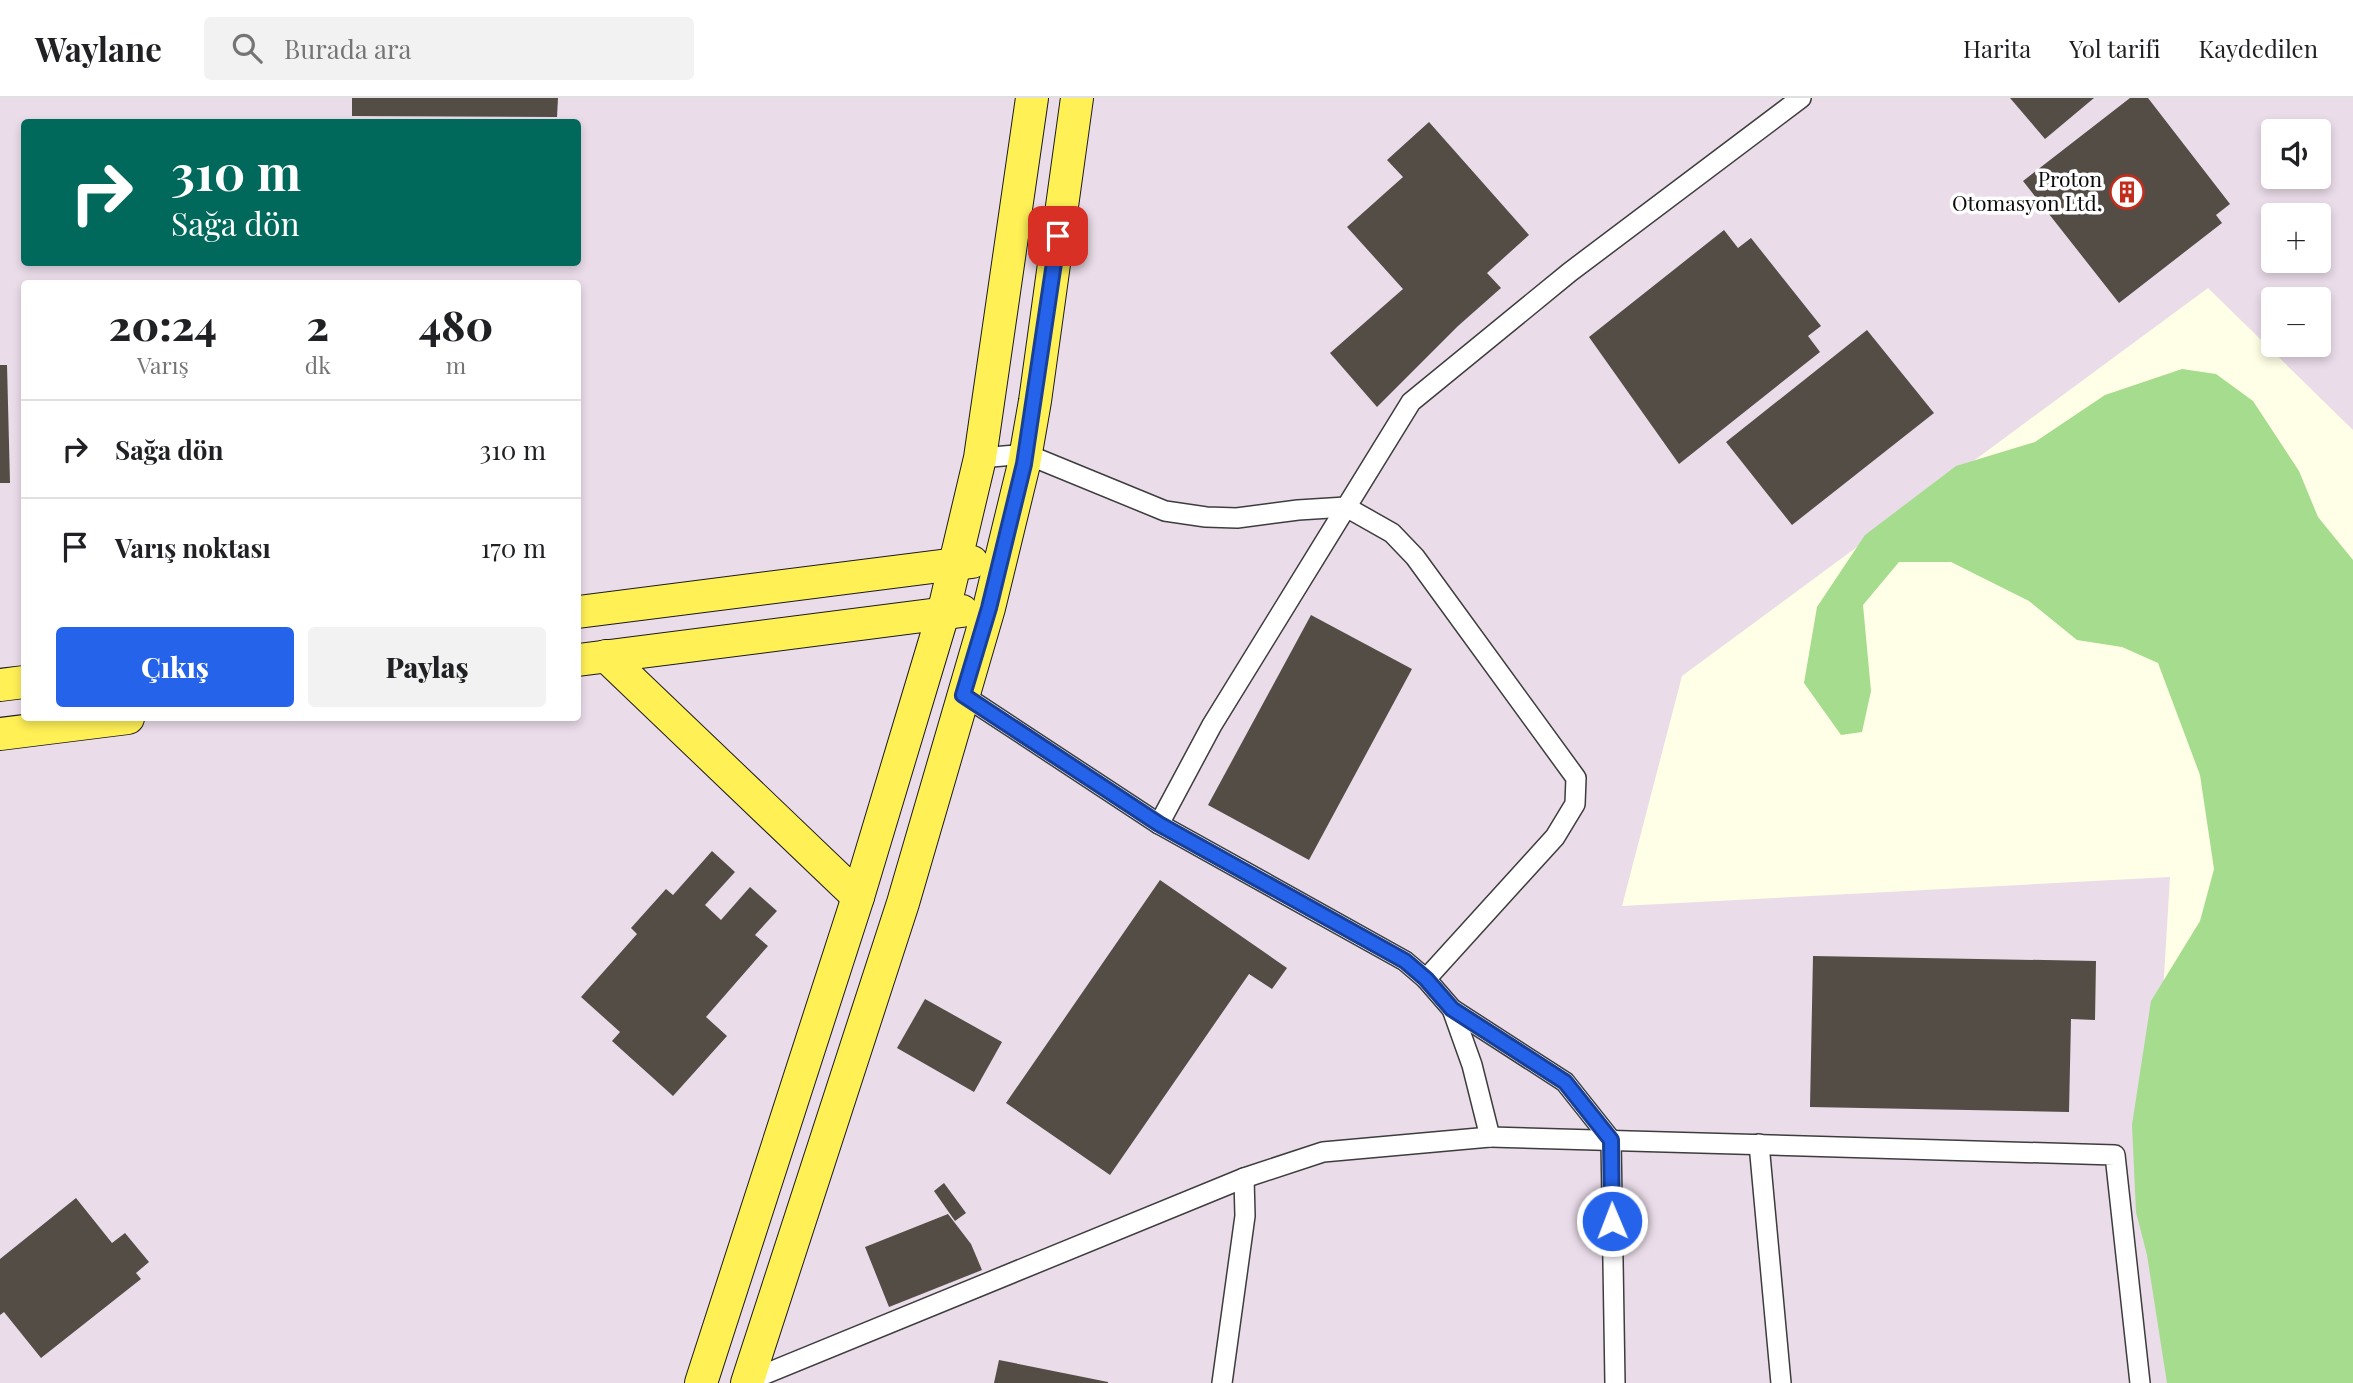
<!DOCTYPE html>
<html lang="tr">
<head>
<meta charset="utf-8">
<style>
  :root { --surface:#fff; --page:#f2f2f2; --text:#202124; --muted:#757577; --line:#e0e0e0; --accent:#2563eb }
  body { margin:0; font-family:"Playfair Display",serif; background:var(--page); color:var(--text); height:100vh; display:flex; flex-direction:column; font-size:26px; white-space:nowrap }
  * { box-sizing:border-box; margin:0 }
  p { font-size:23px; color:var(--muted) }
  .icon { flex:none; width:38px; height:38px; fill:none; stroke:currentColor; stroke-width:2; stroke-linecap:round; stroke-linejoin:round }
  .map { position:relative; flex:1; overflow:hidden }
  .side { position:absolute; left:21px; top:182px; width:560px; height:441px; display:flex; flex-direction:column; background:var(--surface); border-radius:7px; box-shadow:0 4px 10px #0003 }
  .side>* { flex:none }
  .top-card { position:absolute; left:21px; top:21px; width:560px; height:147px; border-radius:7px; box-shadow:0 4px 10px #0003; background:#00695c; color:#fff; overflow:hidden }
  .buttons { position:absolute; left:2261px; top:21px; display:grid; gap:14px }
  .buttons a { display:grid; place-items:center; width:70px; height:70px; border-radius:7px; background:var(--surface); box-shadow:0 4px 10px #0003; font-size:35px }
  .pin { position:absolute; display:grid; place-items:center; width:60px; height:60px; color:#fff; margin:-30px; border-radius:14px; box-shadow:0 4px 10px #0006 }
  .me { position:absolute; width:77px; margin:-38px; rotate:359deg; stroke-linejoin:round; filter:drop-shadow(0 0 5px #0008) }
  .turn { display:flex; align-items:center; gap:24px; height:147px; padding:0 35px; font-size:32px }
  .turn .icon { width:91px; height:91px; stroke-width:2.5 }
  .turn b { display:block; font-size:49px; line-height:60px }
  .eta { display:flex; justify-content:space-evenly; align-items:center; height:119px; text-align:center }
  .eta b { font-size:42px; font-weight:800; line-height:49px }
  .action { display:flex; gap:14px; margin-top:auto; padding:14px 35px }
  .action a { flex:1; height:80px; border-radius:7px; background:var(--accent); color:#fff; font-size:28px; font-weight:800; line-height:80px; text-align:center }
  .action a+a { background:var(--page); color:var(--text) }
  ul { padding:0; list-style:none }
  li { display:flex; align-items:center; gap:21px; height:98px; padding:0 35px; border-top:2px solid var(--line) }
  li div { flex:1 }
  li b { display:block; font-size:26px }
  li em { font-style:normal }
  header { display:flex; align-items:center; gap:42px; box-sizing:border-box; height:98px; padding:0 35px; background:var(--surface); border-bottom:2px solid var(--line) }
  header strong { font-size:33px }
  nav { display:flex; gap:38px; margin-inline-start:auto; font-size:24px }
  .search { width:490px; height:63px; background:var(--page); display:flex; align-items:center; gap:18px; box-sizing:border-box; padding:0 24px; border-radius:7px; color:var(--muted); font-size:26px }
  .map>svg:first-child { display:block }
</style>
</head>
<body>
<header>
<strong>Waylane</strong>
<div class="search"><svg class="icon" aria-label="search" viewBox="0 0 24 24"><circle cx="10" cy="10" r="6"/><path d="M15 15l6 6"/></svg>Burada ara</div>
<nav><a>Harita</a><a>Yol tarifi</a><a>Kaydedilen</a></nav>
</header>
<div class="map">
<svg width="2353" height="1285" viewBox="0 0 2353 1285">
  <rect width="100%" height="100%" fill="#fffee6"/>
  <path fill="#eadce9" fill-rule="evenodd" d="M0,0H2353V332L2208,190L1682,578L1622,808L2170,779L2149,1125L2179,1285H0ZM24,24H578V164H24ZM2273,33H2319V79H2273ZM2273,117H2319V163H2273ZM24,186H578V620H24ZM2273,201H2319V247H2273Z"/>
  <polygon fill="#a5dc8d" points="2182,271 2216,276 2253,303 2299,373 2318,419 2353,462 2353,1285 2167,1285 2147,1157 2136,1114 2132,1027 2151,903 2200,823 2214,771 2200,677 2158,565 2122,549 2077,542 2029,503 1951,464 1899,464 1863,507 1871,593 1862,634 1841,637 1804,585 1817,509 1865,437 1956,368 2035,344 2105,297"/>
  <g fill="#534d46">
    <polygon points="352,0 558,0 557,19 352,18"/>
    <polygon points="2010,0 2094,0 2045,41"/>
    <polygon points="2130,0 2148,0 2230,106 2216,117 2222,125 2119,205 2023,83"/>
    <polygon points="1429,24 1529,137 1487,175 1501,190 1458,228 1377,309 1330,255 1403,191 1347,129 1403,79 1387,62"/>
    <polygon points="1724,132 1738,150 1751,140 1821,228 1808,238 1820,254 1679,366 1589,239"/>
    <polygon points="1867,232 1934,315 1792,427 1726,344"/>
    <polygon points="0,267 7,267 10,385 0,385"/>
    <polygon points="1311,517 1412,571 1309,762 1208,707"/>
    <polygon points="712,753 735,774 705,807 721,822 750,789 777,813 755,837 768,848 706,919 727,938 673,998 612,943 620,934 581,899 637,836 631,830 666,791 673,797"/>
    <polygon points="1160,782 1287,870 1272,891 1249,876 1110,1077 1006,1005"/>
    <polygon points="1813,858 2096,863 2095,922 2071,921 2069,1014 1810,1009"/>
    <polygon points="925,901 1002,944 974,994 897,950"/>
    <polygon points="944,1085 966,1115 955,1123 934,1093"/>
    <polygon points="76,1100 112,1145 125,1135 149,1164 136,1175 141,1181 41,1260 4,1214 0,1217 0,1161"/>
    <polygon points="948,1116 971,1146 982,1172 889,1209 865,1149"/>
    <polygon points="999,1262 1108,1284 1108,1285 994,1285"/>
  </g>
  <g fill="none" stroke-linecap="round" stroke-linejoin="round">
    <g stroke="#3d3d3d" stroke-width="22">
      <g id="minor">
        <polyline points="980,360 1026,356 1165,413 1206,419 1237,420 1298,412 1346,409 1392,435 1415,459 1576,680 1575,706 1555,739 1426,881"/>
        <polyline points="1159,726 1212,627 1411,304 1570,174 1801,0"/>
        <polyline points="1452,911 1565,984 1611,1042 1615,1285"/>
        <polyline points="1490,1039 2115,1057 2140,1285"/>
        <polyline points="1759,1046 1781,1285"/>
        <polyline points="748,1283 1244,1080 1323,1054 1490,1039 1472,967 1452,911 1426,881 1405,863 1159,726 963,597"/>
        <polyline points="1222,1285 1245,1118 1244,1080"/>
      </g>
    </g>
    <g stroke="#1b1b1b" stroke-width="34">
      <g id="primary">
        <polyline points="578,514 972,464"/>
        <polyline points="606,558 858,799"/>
        <polyline points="578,562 962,513"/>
        <polyline points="0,587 24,584"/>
        <polyline points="0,636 128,620"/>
        <polyline points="701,1285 858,799 943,516 980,360 1032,0"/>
        <polyline points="747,1285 903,805 989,510 1024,366 1035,303 1077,0"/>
      </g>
    </g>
    <use href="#minor" stroke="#fff" stroke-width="19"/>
    <use href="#primary" stroke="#fff056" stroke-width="32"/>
  </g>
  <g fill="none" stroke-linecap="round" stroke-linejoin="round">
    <g stroke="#184099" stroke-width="18">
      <polyline id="route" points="1058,138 1024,366 989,510 963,597 1159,726 1405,863 1426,881 1452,911 1565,984 1611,1042 1612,1123"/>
    </g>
    <use href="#route" stroke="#2563eb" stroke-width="12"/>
  </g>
  <defs>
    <g id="building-ring" transform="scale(1.75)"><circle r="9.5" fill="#fff" stroke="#c02d1c" stroke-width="1.5"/><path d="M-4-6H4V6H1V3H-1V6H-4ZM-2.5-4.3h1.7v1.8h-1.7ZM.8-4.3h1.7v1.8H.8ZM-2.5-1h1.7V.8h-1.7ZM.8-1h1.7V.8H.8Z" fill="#c02d1c"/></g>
  </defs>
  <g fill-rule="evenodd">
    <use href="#building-ring" x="2127" y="94"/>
  </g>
  <g text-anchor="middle" stroke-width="7" stroke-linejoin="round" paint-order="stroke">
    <g font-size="21" fill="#0a0a0a" stroke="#fff" text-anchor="end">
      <text x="2102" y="89">Proton<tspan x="2102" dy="24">Otomasyon Ltd.</tspan></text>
    </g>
  </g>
</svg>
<div class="buttons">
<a><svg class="icon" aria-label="sound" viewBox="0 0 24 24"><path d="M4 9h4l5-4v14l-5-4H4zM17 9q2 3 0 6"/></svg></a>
<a>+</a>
<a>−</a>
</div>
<div class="pin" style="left:1058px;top:138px;background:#d93025"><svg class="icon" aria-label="arrive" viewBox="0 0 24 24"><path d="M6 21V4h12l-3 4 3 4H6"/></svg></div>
<svg class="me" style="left:1612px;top:1123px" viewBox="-20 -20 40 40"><circle r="17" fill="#2563eb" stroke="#fff" stroke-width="3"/><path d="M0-11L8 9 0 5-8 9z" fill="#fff"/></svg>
<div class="top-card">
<div class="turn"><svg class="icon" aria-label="right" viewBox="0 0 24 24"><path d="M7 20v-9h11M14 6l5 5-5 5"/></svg><div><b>310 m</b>Sağa dön</div></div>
</div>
<section class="side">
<div class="eta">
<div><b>20:24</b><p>Varış</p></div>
<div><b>2</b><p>dk</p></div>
<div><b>480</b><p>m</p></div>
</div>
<ul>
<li><svg class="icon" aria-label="right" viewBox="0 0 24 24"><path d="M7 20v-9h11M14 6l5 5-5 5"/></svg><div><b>Sağa dön</b></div><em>310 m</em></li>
<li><svg class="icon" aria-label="arrive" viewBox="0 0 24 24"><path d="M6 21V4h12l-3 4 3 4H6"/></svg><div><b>Varış noktası</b></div><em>170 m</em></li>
</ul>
<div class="action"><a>Çıkış</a><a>Paylaş</a></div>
</section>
</div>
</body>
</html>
